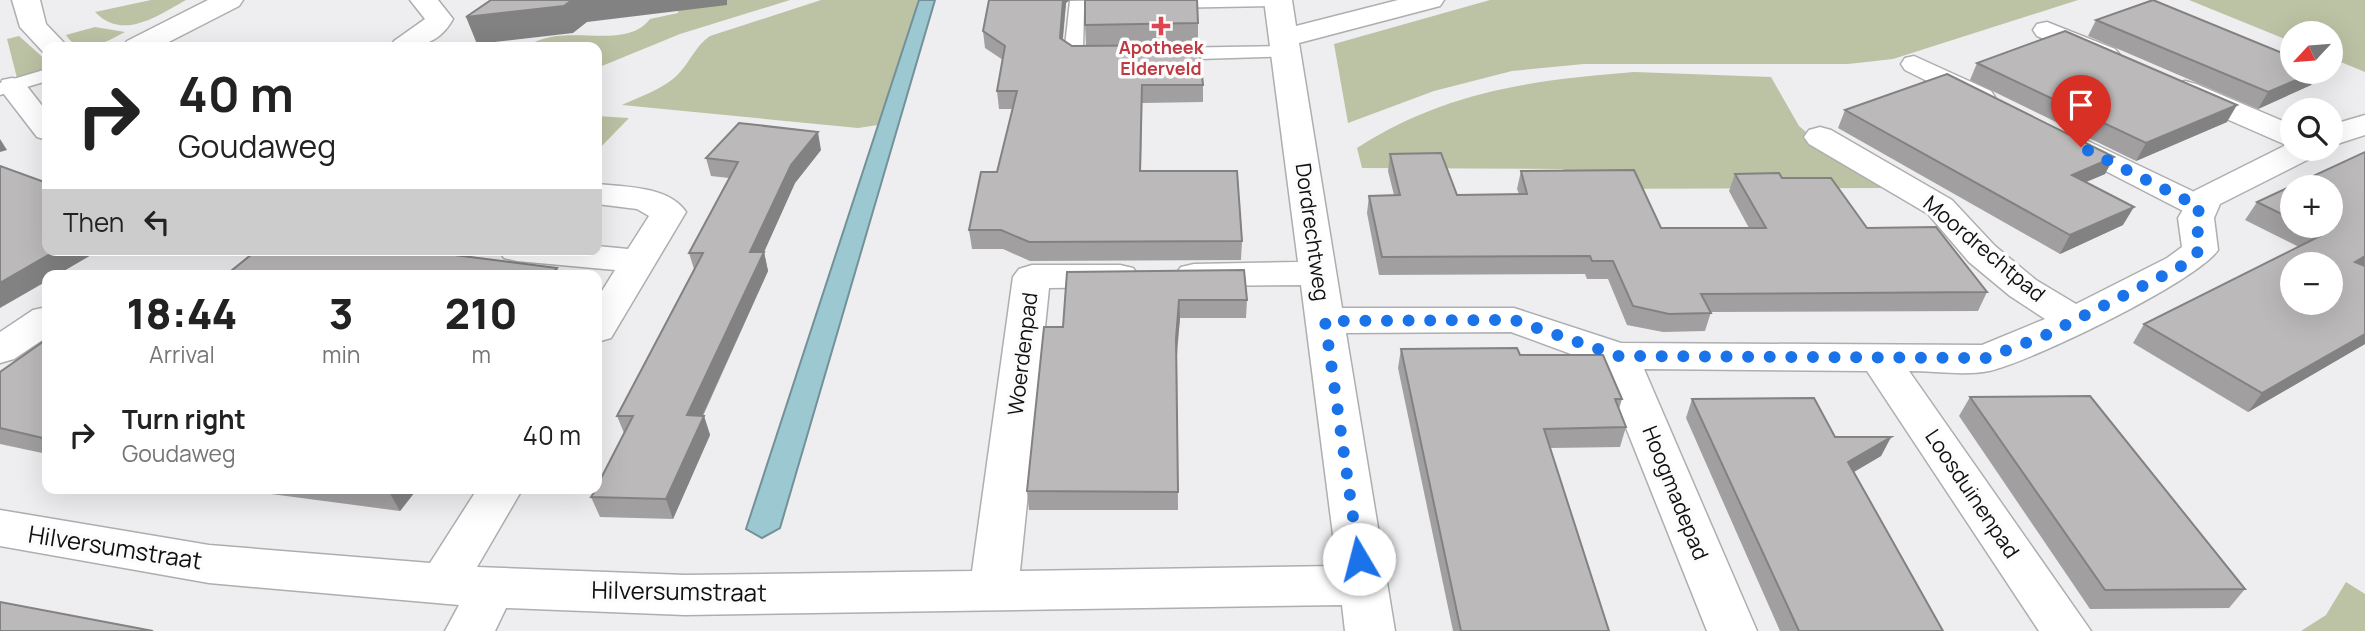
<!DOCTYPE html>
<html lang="en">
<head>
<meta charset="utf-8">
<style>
  :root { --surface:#fff; --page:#f2f2f2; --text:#222; --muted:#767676 }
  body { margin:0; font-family:Manrope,sans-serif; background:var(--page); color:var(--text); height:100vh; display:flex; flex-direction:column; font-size:26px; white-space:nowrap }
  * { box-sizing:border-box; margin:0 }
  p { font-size:23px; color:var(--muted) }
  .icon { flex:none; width:38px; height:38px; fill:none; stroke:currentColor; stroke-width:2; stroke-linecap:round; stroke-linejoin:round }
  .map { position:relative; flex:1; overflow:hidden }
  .sheet { position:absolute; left:42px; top:270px; width:560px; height:224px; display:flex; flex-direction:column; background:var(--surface); border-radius:14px; box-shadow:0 7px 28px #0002 }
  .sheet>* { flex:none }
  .top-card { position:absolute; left:42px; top:42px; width:560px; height:214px; border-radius:14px; box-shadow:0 7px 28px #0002; background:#fff; color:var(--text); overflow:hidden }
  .needle { width:46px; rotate:244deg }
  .buttons { position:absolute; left:2280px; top:21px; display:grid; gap:14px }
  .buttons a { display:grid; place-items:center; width:63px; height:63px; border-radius:50%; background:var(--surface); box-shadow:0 7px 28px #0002; font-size:35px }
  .pin { position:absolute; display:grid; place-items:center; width:60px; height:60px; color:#fff; margin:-72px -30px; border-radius:50% 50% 50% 0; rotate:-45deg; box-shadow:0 0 7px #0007 }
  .pin .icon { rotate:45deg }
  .me { position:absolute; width:77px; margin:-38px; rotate:352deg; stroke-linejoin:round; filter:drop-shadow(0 0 5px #0008) }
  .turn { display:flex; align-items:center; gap:24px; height:147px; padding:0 21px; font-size:32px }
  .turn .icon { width:91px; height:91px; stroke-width:2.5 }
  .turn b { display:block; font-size:49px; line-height:60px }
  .then { display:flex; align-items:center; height:66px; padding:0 21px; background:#0003; gap:14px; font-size:26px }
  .eta { display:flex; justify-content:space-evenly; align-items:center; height:119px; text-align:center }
  .eta b { font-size:42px; font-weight:800; line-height:49px }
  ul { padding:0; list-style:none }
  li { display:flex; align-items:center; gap:21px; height:91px; padding:0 21px }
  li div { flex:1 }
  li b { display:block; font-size:26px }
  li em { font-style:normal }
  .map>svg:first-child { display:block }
</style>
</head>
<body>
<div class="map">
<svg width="2365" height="631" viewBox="0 0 2365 631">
  <rect width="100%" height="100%" fill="#eeeef0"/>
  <g fill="#bcc2a4">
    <path d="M151,0H186C157,16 123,41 95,12Z"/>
    <path d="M679,0H790L680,34L597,68V47H526C563,20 624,53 650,19L678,13Z"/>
    <path d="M821,0H919L878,125L858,128L622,105C641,96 667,88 681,71C692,58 696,46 710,36Z"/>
    <polygon points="1490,0 2078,0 1893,59 1848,64 1584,64 1512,71 1434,91 1348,123 1334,44"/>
    <polygon points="2189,0 2365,0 2365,72 2331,58 2331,33 2292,33 2292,42"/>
    <path d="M95,27L125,32C107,41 81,59 66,35Z"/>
    <polygon points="19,36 47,61 47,69 17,78 7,39"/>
    <path d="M1634,72L1771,77L1799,126L1819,143L1888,188L1573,189L1563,169L1362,168L1357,148C1445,91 1533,80 1634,72Z"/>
    <polygon points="597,116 629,118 597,151"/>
    <polygon points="2346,582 2365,594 2365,631 2301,631 2326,615"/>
  </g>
  <polygon fill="#9cc8d2" stroke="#729198" stroke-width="2" points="919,0 935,0 780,528 762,538 746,529"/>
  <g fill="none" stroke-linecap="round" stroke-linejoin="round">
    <g stroke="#aeadaf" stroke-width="3">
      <g id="service">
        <polygon points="1122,0 1125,4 1122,8 1084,10 1083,49 1103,51 1105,55 1103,59 1066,59 1064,55 1070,1"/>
        <polygon points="1156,0 1286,0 1287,1 1278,6 1163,8 1157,7"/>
        <polygon points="1286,46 1293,48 1295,52 1293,56 1167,60 1158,54 1167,48"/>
        <polygon points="47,69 47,81 0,95 0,83"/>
      </g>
    </g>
    <g stroke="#aeadaf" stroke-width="3">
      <g id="pedestrian">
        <polygon points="1914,56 1991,91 1995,97 1991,103 1981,105 1971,103 1905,70 1901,64 1905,58"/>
        <polygon points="12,78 22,80 47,112 47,140 37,137 0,89 2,80"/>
        <polygon points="2069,132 2211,200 2216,207 2211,214 2200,216 2189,214 2059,147 2054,141 2059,135"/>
      </g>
    </g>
    <g stroke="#aeadaf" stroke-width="3">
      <g id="minor">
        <polygon points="12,0 40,0 46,24 68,47 47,47 47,54 44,53 20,27"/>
        <polygon points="208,0 243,0 239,6 159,47 123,47 127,41"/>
        <path d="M410,0H438L453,19C438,46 417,47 390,47L394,41L425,19Z"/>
        <path d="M1264,0H1292L1296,26L1398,0H1444L1440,6L1299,43L1342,308H1514L1621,343L1982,345L2045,319L2010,296L1969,262L1928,214L1809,144L1804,137L1809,130L1820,127L1831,130L1952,200L1995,246L2036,280L2076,304L2167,258L2182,247L2178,218L2194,191L2286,145L2174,96L2170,90L2174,84L2185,81L2196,84L2292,125V149H2319L2315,156L2220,204L2214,218L2218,250C2196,282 2030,362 1989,371C1964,376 1934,371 1909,371L2091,631H2039L1867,371L1644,369L1757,631H1707L1601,365L1511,332L1346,333L1395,631H1345L1342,605L685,615L506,608L495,631H445L459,605L209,583L0,546V510L209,545L430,563L478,488H523L477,567L685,575L972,571L1013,277L1019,269L1032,265H1120L1133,268L1139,276L1133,284L1120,287L1049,288L1020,571L1337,566L1301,285L1194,286L1181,283L1175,275L1181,267L1194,264L1298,262Z"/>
        <polygon points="2047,22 2115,49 2120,55 2115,61 2105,64 2037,36 2033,30 2037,24"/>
        <polygon points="2365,115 2365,135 2331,146 2331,125"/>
        <path d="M597,184C625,187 669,186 686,212L611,338L597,342V299L615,270L517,261L504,258L499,250H597V246L628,249L649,216L637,209L597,204Z"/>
        <polygon points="47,307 47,337 14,359 0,363 0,332 33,310"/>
      </g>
    </g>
    <use href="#service" fill="#fff" fill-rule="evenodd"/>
    <use href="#pedestrian" fill="#fff" fill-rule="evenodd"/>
    <use href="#minor" fill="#fff" fill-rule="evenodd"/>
  </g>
  <g fill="#a19f9f" fill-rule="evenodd">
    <polygon points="1066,3 1063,39 1072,46 1086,46 1085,25 1198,23 1198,45 1203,85 1203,102 1142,103 1141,171 1242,241 1241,260 1030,261 1003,249 972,249 969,230 997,172 1013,109 999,109 997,91 1003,60 985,48 983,31"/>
    <polygon points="2096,20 2292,72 2320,72 2311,85 2258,109 2088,36"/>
    <polygon points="1977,63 2227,122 2136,161 1970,80"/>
    <polygon points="1845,110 2114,157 2105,174 2086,182 2123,225 2060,254 1838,128"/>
    <polygon points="821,150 795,183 764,252 768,271 703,416 704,416 710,435 673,519 600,517 591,497 624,433 617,416 694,269 689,253 729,178 711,176 706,158"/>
    <path d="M2365,152V344L2248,412L2133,343L2144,324L2299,247L2245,220L2257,202ZM2292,187L2331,226H2292Z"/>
    <polygon points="1390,154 1457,195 1519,194 1517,189 1521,171 1661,228 1749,228 1729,191 1735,174 1782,178 1867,228 1987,292 1978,311 1711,312 1705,331 1663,332 1627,325 1608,279 1587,279 1585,274 1379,275 1367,213 1369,196 1394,195 1388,171"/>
    <polygon points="1067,272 1247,300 1246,318 1180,318 1177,356 1178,510 1029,510 1027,491 1063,327"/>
    <polygon points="47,339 47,454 0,444 0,372"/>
    <polygon points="1401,349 1520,355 1622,399 1619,409 1626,427 1620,447 1550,448 1609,631 1453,631 1398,368"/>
    <polygon points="1970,397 2245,589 2229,608 2090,609 1959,416"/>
    <polygon points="1692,399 1835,437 1891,437 1881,456 1854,472 1943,631 1780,631 1686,418"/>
    <polygon points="225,488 418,488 400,511"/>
  </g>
  <g fill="#838282">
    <polygon points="572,0 727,0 727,5 587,22 573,33 477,44 466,17"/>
    <polygon points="1063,0 1070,0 1066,3 1061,55 1060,38"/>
    <polygon points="2315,72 2320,72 2311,85 2258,109 2268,92"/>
    <polygon points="2237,105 2227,122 2136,161 2146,143"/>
    <polygon points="818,132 821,150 795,183 764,252 768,271 694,434 687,415 750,252 791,165"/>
    <polygon points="0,139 7,150 0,152"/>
    <polygon points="2114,157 2105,174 2062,192 2072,175"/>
    <polygon points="2134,207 2123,225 2060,254 2070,235"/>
    <polygon points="57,250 91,250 93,254 57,275 47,275 47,281 0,308 0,283"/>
    <polygon points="94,250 107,250 98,255"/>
    <polygon points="2365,256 2365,267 2355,262"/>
    <polygon points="557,268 559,275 551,275"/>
    <polygon points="1179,300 1180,318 1176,357 1176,339"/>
    <polygon points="2365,334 2365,344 2248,412 2262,393"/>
    <polygon points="704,416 710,435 673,519 666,499"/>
    <polygon points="1891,437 1881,456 1838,481 1848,462"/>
    <polygon points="392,488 418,488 400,511 389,492"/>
  </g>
  <g fill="#bbb9b9" stroke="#838282" stroke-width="2" fill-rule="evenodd">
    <polygon points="491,0 572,0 564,6 466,17"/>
    <polygon points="989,0 1063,0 1060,38 1072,46 1199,45 1203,85 1142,85 1140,171 1237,171 1242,241 1029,242 1001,230 969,230 981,172 997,172 1017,91 997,91 1005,46 983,31"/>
    <polygon points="1085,0 1197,0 1198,23 1085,25"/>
    <polygon points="2153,0 2292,57 2292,72 2315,72 2268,92 2096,20"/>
    <polygon points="2065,31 2237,105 2146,143 1977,63"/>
    <polygon points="1947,74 2114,157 2072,175 2134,207 2070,235 1845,110"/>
    <polygon points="739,123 818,132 791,165 750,252 764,252 687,415 704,416 666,499 591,497 597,488 597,486 633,416 617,416 703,253 689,253 738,162 706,158"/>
    <path d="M2365,152V256L2355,262L2365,266V334L2262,393L2144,324L2324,234L2306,226H2331V187H2292V219L2257,202ZM2292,264H2331V303H2292Z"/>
    <polygon points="1441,153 1457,195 1527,194 1521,171 1634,170 1661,228 1766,228 1735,174 1779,173 1782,178 1831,178 1867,228 1936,227 1987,292 1701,294 1711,313 1669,314 1633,306 1613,261 1592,261 1590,256 1382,257 1369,196 1400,195 1390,154"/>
    <polygon points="0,166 47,183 47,250 57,250 0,283"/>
    <polygon points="257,250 415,250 557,268 551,275 226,275"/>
    <polygon points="1244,270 1247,300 1179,300 1176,339 1178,492 1027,491 1044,327 1063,327 1067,272"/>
    <polygon points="47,339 47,439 0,428 0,372"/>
    <polygon points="1517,348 1520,355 1603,355 1622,399 1615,399 1626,427 1544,429 1609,631 1461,631 1401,349"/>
    <polygon points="2090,396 2245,589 2105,590 1970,397"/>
    <polygon points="1814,398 1835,437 1891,437 1848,462 1943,631 1799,631 1692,399"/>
    <polygon points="360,488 392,488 389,492"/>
    <polygon points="0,602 153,631 0,631"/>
  </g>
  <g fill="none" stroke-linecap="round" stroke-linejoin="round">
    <polyline stroke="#1a73e8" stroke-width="12" stroke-dasharray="0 21.6" points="1359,559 1325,321 1514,320 1618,356 1986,358 2044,336 2180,267 2200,250 2196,218 2200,207 2081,147"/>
  </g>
  <path fill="#e0444e" stroke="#fcfcfd" stroke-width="2.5" d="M1157.5 15.5h7v7h7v7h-7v7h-7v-7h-7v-7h7z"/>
  <g text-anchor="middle" stroke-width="7" stroke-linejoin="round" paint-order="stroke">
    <g font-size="18" font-weight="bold" fill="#be3a42" stroke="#fcfcfd">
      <text x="1161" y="54">Apotheek<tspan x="1161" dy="21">Elderveld</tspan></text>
    </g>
    <g font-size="21" fill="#101010" stroke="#fcfcfd">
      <text transform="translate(1312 232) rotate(82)" y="7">Dordrechtweg</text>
      <text transform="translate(1984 249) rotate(40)" y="7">Moordrechtpad</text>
      <text transform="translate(1023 354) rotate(-83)" y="7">Woerdenpad</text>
      <text transform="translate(1675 493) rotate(68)" y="7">Hoogmadepad</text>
      <text transform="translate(1972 494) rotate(56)" y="7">Loosduinenpad</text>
    </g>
    <g font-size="24" fill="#101010" stroke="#fcfcfd">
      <text transform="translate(115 548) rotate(9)" y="8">Hilversumstraat</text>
      <text transform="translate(679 592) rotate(1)" y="8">Hilversumstraat</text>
    </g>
  </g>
</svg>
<div class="buttons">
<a><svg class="needle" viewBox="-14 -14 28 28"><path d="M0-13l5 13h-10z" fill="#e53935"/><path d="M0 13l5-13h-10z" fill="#767676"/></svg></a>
<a><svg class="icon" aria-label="search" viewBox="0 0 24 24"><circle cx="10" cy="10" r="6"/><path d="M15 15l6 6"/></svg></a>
<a>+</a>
<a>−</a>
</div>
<div class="pin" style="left:2081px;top:147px;background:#d93025"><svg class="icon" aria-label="arrive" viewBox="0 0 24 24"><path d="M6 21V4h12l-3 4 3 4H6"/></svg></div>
<svg class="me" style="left:1359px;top:559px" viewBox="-20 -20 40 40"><circle r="19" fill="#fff"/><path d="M0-13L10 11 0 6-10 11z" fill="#1a73e8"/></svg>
<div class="top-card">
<div class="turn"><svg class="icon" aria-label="right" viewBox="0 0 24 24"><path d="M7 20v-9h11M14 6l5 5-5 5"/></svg><div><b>40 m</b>Goudaweg</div></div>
<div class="then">Then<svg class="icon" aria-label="left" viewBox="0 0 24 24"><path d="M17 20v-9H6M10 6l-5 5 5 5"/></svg></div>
</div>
<section class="sheet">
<div class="eta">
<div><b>18:44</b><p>Arrival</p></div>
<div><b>3</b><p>min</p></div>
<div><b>210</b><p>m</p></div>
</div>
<ul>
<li><svg class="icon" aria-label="right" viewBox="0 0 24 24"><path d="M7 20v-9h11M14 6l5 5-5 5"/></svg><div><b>Turn right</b><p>Goudaweg</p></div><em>40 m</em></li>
</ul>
</section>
</div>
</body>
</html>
